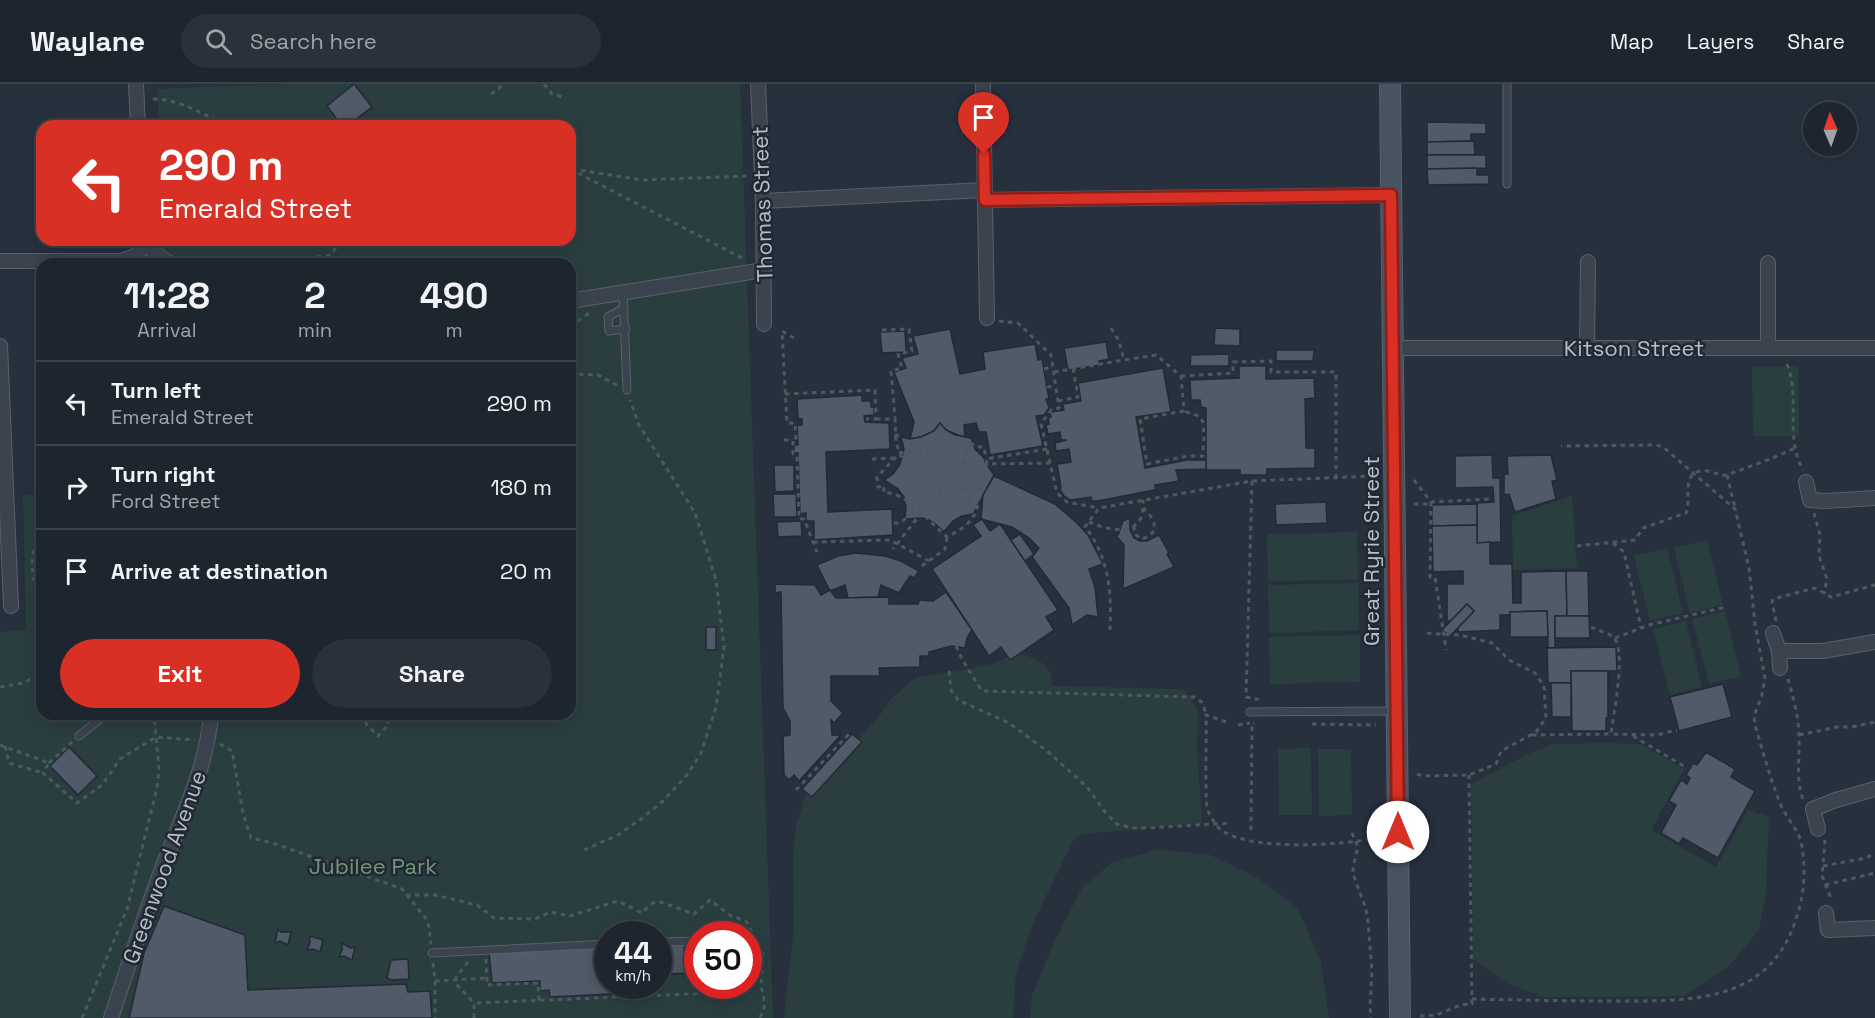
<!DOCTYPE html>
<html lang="en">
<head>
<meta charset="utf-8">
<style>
  :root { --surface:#1d252e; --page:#2a313a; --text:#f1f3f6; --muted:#a0a5aa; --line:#3b424a; --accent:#d93025 }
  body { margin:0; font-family:"Space Grotesk",sans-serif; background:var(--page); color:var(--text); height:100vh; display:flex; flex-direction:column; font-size:22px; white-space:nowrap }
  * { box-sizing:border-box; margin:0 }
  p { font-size:20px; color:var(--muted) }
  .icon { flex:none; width:33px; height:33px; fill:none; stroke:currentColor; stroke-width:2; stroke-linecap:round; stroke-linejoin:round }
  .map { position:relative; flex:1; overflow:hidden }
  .panel { position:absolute; left:36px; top:174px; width:540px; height:462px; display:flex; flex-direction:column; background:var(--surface); border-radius:18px; box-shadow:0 3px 15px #0003,0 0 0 2px var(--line) }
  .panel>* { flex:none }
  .hud { position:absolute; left:36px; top:36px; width:540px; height:126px; border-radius:18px; box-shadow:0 3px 15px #0003,0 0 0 2px var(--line); background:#d93025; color:#fff; overflow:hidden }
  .needle { width:39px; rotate:358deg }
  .controls { position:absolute; left:1803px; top:18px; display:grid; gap:12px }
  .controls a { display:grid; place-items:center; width:54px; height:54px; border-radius:50%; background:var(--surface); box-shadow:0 3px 15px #0003,0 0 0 2px var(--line); font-size:30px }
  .speed { position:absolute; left:594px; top:837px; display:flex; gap:12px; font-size:30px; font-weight:700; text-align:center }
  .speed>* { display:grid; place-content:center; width:78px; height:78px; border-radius:50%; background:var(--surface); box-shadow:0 3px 15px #0003,0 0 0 2px var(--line); line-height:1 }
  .speed small { font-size:15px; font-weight:400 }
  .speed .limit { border:9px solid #d22; background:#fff; color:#111 }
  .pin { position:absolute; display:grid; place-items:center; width:51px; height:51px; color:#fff; margin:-62px -26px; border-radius:50% 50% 50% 0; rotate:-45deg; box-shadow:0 0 6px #0007 }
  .pin .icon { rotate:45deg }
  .me { position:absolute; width:66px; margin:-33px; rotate:0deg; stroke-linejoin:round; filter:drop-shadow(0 0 4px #0008) }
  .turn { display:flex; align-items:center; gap:21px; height:126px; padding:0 24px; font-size:27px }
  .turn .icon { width:78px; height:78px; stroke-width:2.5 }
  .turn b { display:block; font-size:42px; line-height:51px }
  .eta { display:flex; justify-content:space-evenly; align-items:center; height:102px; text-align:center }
  .eta b { font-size:36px; font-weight:700; line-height:42px }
  .action { display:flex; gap:12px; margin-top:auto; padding:12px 24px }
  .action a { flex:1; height:69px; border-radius:36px; background:var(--accent); color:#fff; font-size:24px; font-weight:700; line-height:69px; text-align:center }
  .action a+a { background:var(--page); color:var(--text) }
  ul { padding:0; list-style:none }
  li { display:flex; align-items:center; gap:18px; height:84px; padding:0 24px; border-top:2px solid var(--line) }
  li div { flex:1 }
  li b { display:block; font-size:22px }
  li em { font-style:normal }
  header { display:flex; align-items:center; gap:36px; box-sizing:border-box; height:84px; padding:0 30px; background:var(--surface); border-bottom:2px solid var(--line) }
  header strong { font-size:28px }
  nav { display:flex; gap:33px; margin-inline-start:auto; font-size:21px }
  .search { width:420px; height:54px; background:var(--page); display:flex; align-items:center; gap:15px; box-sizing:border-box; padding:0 21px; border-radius:33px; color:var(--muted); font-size:22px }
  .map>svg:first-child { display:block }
</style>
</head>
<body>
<header>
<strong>Waylane</strong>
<div class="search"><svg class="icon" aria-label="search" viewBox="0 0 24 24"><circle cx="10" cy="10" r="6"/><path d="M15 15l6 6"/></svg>Search here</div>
<nav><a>Map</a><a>Layers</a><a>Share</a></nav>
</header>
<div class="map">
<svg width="1875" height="934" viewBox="0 0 1875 934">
  <rect width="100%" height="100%" fill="#27313e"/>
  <g fill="#2a3e40" fill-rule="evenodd">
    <path d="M290,0H740L773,934H0V548L26,546L23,411L42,410V630H570V180H164L163,156H570V42H159L157,5ZM608,850H658V902H608ZM698,850H748V902H698Z"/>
    <polygon points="1798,282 1799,352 1753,352 1752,283"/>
    <polygon points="1572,412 1577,484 1513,486 1512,432"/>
    <polygon points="1357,448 1358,496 1268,497 1267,450"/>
    <polygon points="1707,456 1723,521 1690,529 1674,464"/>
    <polygon points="1667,464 1683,529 1650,537 1634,472"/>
    <polygon points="1358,499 1359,546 1269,549 1268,501"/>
    <polygon points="1725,527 1741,592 1709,600 1692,535"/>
    <polygon points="1686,537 1702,603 1670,611 1653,545"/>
    <polygon points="1360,551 1360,598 1270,600 1269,553"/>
    <path d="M1012,570C1030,570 1057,580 1051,602L1177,605L1186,607L1198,627L1197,665L1202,739L1093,749L1075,753L1031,843L1016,890L1013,934H784L794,842L793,772L796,743L805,712L878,634L891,615L915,594L964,586L995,579Z"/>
    <polygon points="1606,659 1640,660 1684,685 1651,746 1716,783 1748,726 1769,733 1766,808 1759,846 1730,881 1684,912 1545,913 1509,900 1473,875 1471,700 1528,670 1553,660"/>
    <polygon points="1311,664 1312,731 1279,731 1278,665"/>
    <polygon points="1318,665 1351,665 1352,731 1319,732"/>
    <polygon points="1157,766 1208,770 1258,794 1298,825 1321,878 1329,934 1030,934 1032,912 1051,865 1082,804 1113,778"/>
  </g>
  <g fill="#515a68" stroke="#222a35" stroke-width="1.5">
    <polygon points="354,0 372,23 347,42 342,42 327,22"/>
    <polygon points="1427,38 1486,39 1486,50 1471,50 1471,57 1427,58"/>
    <polygon points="1474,57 1475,71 1427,71 1427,58"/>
    <polygon points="1427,71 1486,71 1486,84 1427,85"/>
    <polygon points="1477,84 1477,91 1489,91 1489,100 1428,101 1427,85"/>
    <polygon points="1215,244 1240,245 1240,262 1214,261"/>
    <polygon points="950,245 960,290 985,285 983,268 1035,260 1038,276 1042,275 1049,315 1046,315 1049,324 1044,331 1036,332 1043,362 990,371 986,348 979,348 976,339 964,341 965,354 946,346 940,339 934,347 921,353 910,355 914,338 894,288 906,284 902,274 918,270 913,252"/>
    <polygon points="905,247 906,268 882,269 880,248"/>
    <polygon points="1106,258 1109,275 1099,277 1100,281 1068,286 1064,264"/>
    <polygon points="1276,266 1314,266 1313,277 1276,277"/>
    <polygon points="1229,270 1229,282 1190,282 1191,271"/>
    <polygon points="1239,282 1266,282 1266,295 1314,294 1315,314 1305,315 1306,364 1315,364 1315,384 1267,385 1267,391 1240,391 1240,386 1206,386 1206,324 1201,323 1200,316 1191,316 1190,296 1239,294"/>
    <polygon points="1163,284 1171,328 1136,333 1145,384 1187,376 1206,376 1206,385 1176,386 1179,397 1155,401 1156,408 1154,406 1098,417 1092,417 1091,413 1070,416 1064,412 1059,404 1061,404 1057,380 1071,378 1069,365 1056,367 1055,359 1067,356 1061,356 1060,348 1048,350 1046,341 1049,340 1048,334 1051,333 1050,328 1064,326 1063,320 1081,317 1078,299"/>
    <polygon points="862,311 862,317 871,317 871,323 874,323 874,331 864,332 865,338 889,339 890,365 826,368 828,428 892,425 893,451 814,456 814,437 806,437 806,429 800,430 798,369 794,369 794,361 798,361 797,341 802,341 802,335 798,335 797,315"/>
    <polygon points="940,339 946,346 955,351 971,354 975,365 984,374 986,380 994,391 973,430 962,432 953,437 944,448 933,438 924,434 905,435 906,424 904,413 898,405 884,396 893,390 900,380 904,365 901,353 910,355 921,353 934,347"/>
    <polygon points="1492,371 1493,394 1500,394 1501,458 1477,459 1477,419 1494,418 1493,403 1455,404 1455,372"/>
    <polygon points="1551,371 1557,396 1552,397 1556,415 1515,428 1509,410 1504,411 1504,390 1508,390 1507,372"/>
    <polygon points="774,381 794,381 794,407 775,408"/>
    <polygon points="994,392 1055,420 1077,439 1088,451 1103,480 1089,485 1095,503 1098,533 1087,531 1072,541 1069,524 1032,473 1039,464 1029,454 1012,443 981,435 983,411"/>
    <polygon points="773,410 796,410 797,433 774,433"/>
    <polygon points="1326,418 1327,439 1276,441 1275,420"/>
    <polygon points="1477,420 1477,441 1432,442 1432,421"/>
    <polygon points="1130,434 1130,446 1134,454 1140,457 1147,457 1159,451 1169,469 1167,470 1174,483 1123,505 1124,461 1116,452 1117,450 1118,451 1123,437"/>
    <polygon points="982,435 990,447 1000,440 1058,526 1046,533 1054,546 1010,576 1001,563 989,572 932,485 981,452 973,441"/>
    <polygon points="801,437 802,452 778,453 777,438"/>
    <polygon points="1477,441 1477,459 1490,458 1490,480 1512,480 1513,519 1521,519 1521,488 1566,487 1567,532 1555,532 1555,564 1548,564 1547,527 1510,528 1510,531 1500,531 1500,546 1458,548 1458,544 1474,527 1467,520 1451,537 1447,537 1447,500 1463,500 1463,487 1433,488 1432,442"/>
    <polygon points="1020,450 1034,470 1025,477 1011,456"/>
    <polygon points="856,469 885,472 901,477 919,487 914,494 910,492 899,509 881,501 878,513 848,514 845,501 830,507 817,481 838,472"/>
    <polygon points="1566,487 1588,487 1589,532 1567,532"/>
    <polygon points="775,500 815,501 821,511 830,506 836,514 889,513 889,520 918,520 919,516 933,517 946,508 972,546 967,554 965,564 951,562 929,568 929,572 920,572 920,583 879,584 880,592 831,592 831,617 843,629 834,639 831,636 832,651 841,651 799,697 794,691 789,696 784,691 783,652 790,651 790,637 783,624 781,508 775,509"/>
    <polygon points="1467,520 1474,527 1450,552 1442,546"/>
    <polygon points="1547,527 1548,553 1510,553 1510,528"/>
    <polygon points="1555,532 1589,532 1590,554 1555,554"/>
    <rect x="706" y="543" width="10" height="23"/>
    <polygon points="1616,563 1617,587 1571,587 1571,599 1548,599 1547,564"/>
    <polygon points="1571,587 1608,587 1608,633 1606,634 1606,647 1572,647"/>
    <polygon points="1551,599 1571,599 1571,633 1552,633"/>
    <polygon points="1723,600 1732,633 1679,647 1670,613"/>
    <polygon points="852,650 862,658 812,713 802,705"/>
    <polygon points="69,663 97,692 78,711 50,682"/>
    <polygon points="1706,668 1735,685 1731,693 1755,707 1718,774 1683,754 1679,760 1661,749 1676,721 1669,717 1681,696 1687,700 1690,694 1686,691 1693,679 1697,681"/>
    <polygon points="164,822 245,851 248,906 406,900 408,908 430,907 432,934 129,934 144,869"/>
    <polygon points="278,845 281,848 291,848 288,861 280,857 275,859"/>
    <polygon points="310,852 323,856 320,868 313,865 307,866 310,858"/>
    <polygon points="342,859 350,864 355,863 352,876 344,872 339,873 342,866"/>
    <polygon points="684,859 685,889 658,891 658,861"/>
    <polygon points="608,863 608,902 647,902 632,902 632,909 550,913 549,906 540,907 540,897 492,899 489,868"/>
    <polygon points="408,875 409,895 392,896 387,894 391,876"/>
  </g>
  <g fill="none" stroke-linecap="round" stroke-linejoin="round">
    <g stroke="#59616b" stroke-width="9">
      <g id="lane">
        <polyline points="1507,0 1507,100"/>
        <polyline points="623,208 627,306"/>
        <polyline points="624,224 608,233 609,247 626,245"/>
        <polyline points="1250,628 1394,627"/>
        <polyline points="79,652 106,630"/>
        <polyline points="658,858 698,857"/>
        <polyline points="432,869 608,860"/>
      </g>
    </g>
    <g stroke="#59616b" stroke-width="16">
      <g id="street">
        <polyline points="136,0 138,42"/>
        <polyline points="758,0 763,117 764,240"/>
        <polyline points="983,0 987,234"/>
        <polyline points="985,116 1391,111"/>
        <polyline points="763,117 985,106"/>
        <path d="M146,156C150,167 161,174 171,180"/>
        <polyline points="0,177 121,177 135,172 147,160"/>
        <polyline points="570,217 764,186"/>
        <polyline points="0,262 11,522"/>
        <polyline points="1394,264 1875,264"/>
        <polyline points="1587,264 1588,178"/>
        <polyline points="1768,264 1768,179"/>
        <polyline points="1806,398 1810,416 1825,417 1875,414"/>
        <polyline points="1773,549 1779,567 1823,567 1875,558"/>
        <polyline points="1779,567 1780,584"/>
        <polyline points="1818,745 1813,725 1836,716 1875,705"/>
        <polyline points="1826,829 1828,846 1875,844"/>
        <path d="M111,934C128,883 144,832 163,782C182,733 207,683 211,630"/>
      </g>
    </g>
    <g stroke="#59616b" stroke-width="22">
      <polyline id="secondary" points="1390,0 1400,934"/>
    </g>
    <g stroke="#495b5e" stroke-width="3" stroke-dasharray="4.5 4.5" stroke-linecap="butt">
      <polyline points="544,0 552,10 562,13"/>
      <polyline points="491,10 499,5 501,0"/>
      <path d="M153,15C180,15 204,31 228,42"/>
      <polyline points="350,42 356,38 360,42"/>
      <polyline points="432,42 461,42"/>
      <polyline points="489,42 497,41"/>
      <polyline points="570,85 744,175"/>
      <polyline points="572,85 642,96 748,92"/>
      <polyline points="317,173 330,171 342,156"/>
      <polyline points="999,237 1018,239 1051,271 1059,324 1051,326 1041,340 1057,409 1067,418 1099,424"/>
      <polyline points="570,242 591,228"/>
      <polyline points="1111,244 1119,257 1124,276 1156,271 1181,292 1184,327 1140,335 1147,380 1188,372 1203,372 1204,350 1203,338 1199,332 1184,327"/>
      <polyline points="882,246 909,245 912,267 898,270 902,284 891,287 895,334"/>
      <polyline points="794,254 782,247 787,339 795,339 796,356 793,356 793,370 797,373 799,435 804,435 817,468"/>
      <path d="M1787,280C1801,314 1784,352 1803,386"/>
      <polyline points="1044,285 1053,283"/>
      <polyline points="1054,288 1124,276"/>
      <polyline points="570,290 598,291 617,301"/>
      <polyline points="1181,292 1233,289 1233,278 1271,277 1271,288 1336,288 1336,394"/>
      <polyline points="1047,303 1056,302"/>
      <polyline points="785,310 875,306 876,335 866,335"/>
      <polyline points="1058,317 1078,313 1073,284"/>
      <polyline points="876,335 895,335 896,359 922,428 893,465"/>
      <polyline points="895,350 949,385"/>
      <polyline points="784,356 793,356"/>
      <polyline points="1047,365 986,375 987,380 1050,379"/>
      <polyline points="899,369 971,359 976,363 984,363 986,375"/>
      <path d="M896,373L877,393L878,403L884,402V409C906,407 931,440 947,453C991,431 971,417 987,380"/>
      <polyline points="872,375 895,374"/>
      <polyline points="963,380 971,359"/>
      <circle cx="960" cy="393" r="13"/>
      <polyline points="1727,391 1735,424"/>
      <polyline points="1414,396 1431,418 1490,415"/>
      <polyline points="1252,397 1246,613 1261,616"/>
      <polyline points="965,405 974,432"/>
      <polyline points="1431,418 1430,493 1435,493 1446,566"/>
      <polyline points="1414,420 1431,420"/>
      <polyline points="1814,429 1820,451 1819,472 1827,495 1824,510"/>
      <path d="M1089,438C1112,448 1146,454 1143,416"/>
      <polyline points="894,439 900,439 949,401"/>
      <path d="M1134,442V449L1141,455C1162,450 1155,434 1143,424"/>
      <path d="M42,450C24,474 35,500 42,525"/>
      <polyline points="813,458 890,456 929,477"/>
      <polyline points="1613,459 1624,468 1641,544"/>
      <path d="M1577,462L1635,456L1643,444L1686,429C1692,416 1679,384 1707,387C1715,388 1719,392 1727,391L1775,373L1795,364"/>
      <polyline points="922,482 945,465 947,453"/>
      <polyline points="1776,537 1772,518 1773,515 1815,504 1831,513 1875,501"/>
      <path d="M1591,543C1597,546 1607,549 1612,552C1628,562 1613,631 1611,650L1657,651L1677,646"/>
      <path d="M1110,546C1112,511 1109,472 1085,443L1099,424L1252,397L1374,392"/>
      <polyline points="1615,554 1649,541 1726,523"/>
      <polyline points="956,562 962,575 982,607 1194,613 1203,619 1206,631"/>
      <polyline points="949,587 951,606 958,616 1009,639 1047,667 1087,703 1106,729 1117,740 1132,744 1147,744 1231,739"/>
      <path d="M1788,595C1793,613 1799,633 1799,652C1800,675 1795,696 1804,718"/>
      <polyline points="0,603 24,599 42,588"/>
      <polyline points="361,630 367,641 378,652 389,640 385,630"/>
      <path d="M1226,638L1206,631C1207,644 1204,721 1208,727C1212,734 1216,744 1224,748C1257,767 1341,761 1378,754"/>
      <polyline points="1312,640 1376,641"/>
      <polyline points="1238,641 1250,639"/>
      <polyline points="1532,651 1611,650"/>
      <polyline points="1799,651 1837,643 1852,643 1875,638"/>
      <polyline points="1633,652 1687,684"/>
      <polyline points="220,660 232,667 243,729 251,754 273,759 402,805 428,837 431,860"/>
      <polyline points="0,661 49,679 43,689 77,719 102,701 120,675 156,653 195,656"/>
      <polyline points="5,662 9,679 43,689"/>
      <polyline points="49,679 72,658"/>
      <polyline points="1417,690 1423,692 1469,691 1496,680 1501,667 1536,648 1546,634 1544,602 1535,589 1509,576 1492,559 1460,551 1423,549"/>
      <polyline points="796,706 851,648"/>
      <polyline points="1251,746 1252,639 1254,639"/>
      <polyline points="1352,749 1358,763 1353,783 1353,790 1366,825 1368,838 1372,887 1370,921 1371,934"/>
      <polyline points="1825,756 1822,792 1830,812 1829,817"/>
      <polyline points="584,766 618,751 641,735 663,717 687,691 701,669 716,623 724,563 716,496 695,429 639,341 630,316"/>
      <polyline points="1823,782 1866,774 1875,769"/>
      <polyline points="1825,801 1875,789"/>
      <path d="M406,811H435L477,821L494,834L535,835L550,828L570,832L618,817L642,829C646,825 651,818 657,818C661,817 688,828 694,830L710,816L731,832L746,837L763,870L761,901L765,921L760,934"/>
      <polyline points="486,875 487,901 538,899 539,917"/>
      <polyline points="468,878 456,893 456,900 474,919"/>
      <polyline points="433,879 435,897 435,934"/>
      <polyline points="435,897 487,894"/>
      <path d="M1472,915C1519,916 1566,917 1613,917C1687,917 1769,921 1796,835C1804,812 1806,788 1802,763C1800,746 1786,735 1780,719C1770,694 1763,667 1755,641L1754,632L1762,611L1765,594L1755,540L1749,484L1735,425L1663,363L1656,361L1561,362"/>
      <polyline points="1420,932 1436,931 1461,921 1472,920 1469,691"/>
      <polyline points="82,934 127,825 157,704 159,685 154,630"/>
      <polyline points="474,934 474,919 715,909"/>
    </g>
    <use href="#lane" stroke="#3b434e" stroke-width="7"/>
    <use href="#street" stroke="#3b434e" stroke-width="14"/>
    <use href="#secondary" stroke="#495260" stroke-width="20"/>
  </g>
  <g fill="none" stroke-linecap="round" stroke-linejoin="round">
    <g stroke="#8d1f18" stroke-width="15">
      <polyline id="route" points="984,70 985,116 1391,111 1398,748"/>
    </g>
    <use href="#route" stroke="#d93025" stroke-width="10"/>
  </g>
  <g text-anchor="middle" stroke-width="5" stroke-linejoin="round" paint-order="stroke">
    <g font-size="22" fill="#b7bec8" stroke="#202833">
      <text transform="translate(762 120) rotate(-92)" y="8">Thomas Street</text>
      <text x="1634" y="272">Kitson Street</text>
      <text transform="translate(1371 467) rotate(-90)" y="8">Great Ryrie Street</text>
      <text transform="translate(164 783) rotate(-70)" y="8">Greenwood Avenue</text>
    </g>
    <g font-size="22" fill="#719779" stroke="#202833">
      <text x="373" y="790">Jubilee Park</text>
    </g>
  </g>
</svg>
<div class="controls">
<a><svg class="needle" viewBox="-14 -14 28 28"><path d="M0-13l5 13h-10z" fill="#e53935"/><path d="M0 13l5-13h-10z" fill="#a0a5aa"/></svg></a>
</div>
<div class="speed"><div>44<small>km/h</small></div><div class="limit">50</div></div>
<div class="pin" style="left:984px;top:70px;background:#d93025"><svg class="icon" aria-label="arrive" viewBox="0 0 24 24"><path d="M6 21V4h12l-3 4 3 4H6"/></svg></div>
<svg class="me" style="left:1398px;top:748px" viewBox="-20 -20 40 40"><circle r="19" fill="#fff"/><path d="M0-13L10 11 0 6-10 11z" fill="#d93025"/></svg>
<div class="hud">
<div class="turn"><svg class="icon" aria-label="left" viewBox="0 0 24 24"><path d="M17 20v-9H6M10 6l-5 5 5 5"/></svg><div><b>290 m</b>Emerald Street</div></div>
</div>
<section class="panel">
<div class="eta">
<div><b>11:28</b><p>Arrival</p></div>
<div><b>2</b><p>min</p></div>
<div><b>490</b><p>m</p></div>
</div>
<ul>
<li><svg class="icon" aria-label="left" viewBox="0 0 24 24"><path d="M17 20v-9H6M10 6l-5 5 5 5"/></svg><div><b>Turn left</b><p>Emerald Street</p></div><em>290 m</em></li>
<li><svg class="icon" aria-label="right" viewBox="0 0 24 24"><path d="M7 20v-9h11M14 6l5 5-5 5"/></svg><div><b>Turn right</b><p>Ford Street</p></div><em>180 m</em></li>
<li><svg class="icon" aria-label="arrive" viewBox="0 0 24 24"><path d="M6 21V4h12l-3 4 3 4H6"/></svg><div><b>Arrive at destination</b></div><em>20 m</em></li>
</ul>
<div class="action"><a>Exit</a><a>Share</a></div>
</section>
</div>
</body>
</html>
